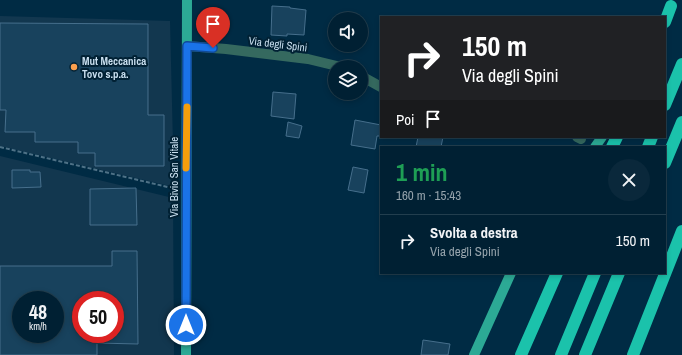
<!DOCTYPE html>
<html lang="it">
<head>
<meta charset="utf-8">
<style>
  :root { --surface:#002033; --page:#0a283b; --text:#f1f3f6; --muted:#95a3ac; --line:#223e4e }
  body { margin:0; font-family:"Archivo Narrow",sans-serif; background:var(--page); color:var(--text); height:100vh; display:flex; flex-direction:column; font-size:15px; white-space:nowrap }
  * { box-sizing:border-box; margin:0 }
  p { font-size:13px; color:var(--muted) }
  .icon { flex:none; width:22px; height:22px; fill:none; stroke:currentColor; stroke-width:2; stroke-linecap:round; stroke-linejoin:round }
  .map { position:relative; flex:1; overflow:hidden }
  .details { position:absolute; left:380px; top:146px; width:286px; height:128px; display:flex; flex-direction:column; background:var(--surface); border-radius:0px; box-shadow:0 2px 6px #0003,0 0 0 1px var(--line) }
  .details>* { flex:none }
  .guide { position:absolute; left:380px; top:16px; width:286px; height:122px; border-radius:0px; box-shadow:0 2px 6px #0003,0 0 0 1px var(--line); background:#202124; color:#fff; overflow:hidden }
  .buttons { position:absolute; left:328px; top:12px; display:grid; gap:8px }
  .buttons a { display:grid; place-items:center; width:40px; height:40px; border-radius:50%; background:var(--surface); box-shadow:0 2px 6px #0003,0 0 0 1px var(--line); font-size:20px }
  .speed { position:absolute; left:12px; top:291px; display:flex; gap:8px; font-size:20px; font-weight:700; text-align:center }
  .speed>* { display:grid; place-content:center; width:52px; height:52px; border-radius:50%; background:var(--surface); box-shadow:0 2px 6px #0003,0 0 0 1px var(--line); line-height:1 }
  .speed small { font-size:10px; font-weight:400 }
  .speed .limit { border:6px solid #d22; background:#fff; color:#111 }
  .pin { position:absolute; display:grid; place-items:center; width:34px; height:34px; color:#fff; margin:-41px -17px; border-radius:50% 50% 50% 0; rotate:-45deg; box-shadow:0 0 4px #0007 }
  .pin .icon { rotate:45deg }
  .me { position:absolute; width:44px; margin:-22px; rotate:0deg; stroke-linejoin:round; filter:drop-shadow(0 0 3px #0008) }
  .turn { display:flex; align-items:center; gap:14px; height:84px; padding:0 16px; font-size:18px }
  .turn .icon { width:52px; height:52px; stroke-width:2.5 }
  .turn b { display:block; font-size:28px; line-height:34px }
  .then { display:flex; align-items:center; height:38px; padding:0 16px; background:#0003; gap:8px; font-size:15px }
  .round { display:grid; place-items:center; flex:none; width:42px; height:42px; border-radius:21px; background:var(--page) }
  .summary { display:flex; align-items:center; justify-content:space-between; height:68px; padding:0 16px }
  h1 { font-size:24px; font-weight:700; line-height:30px; color:#1e9e55 }
  ul { padding:0; list-style:none }
  li { display:flex; align-items:center; gap:12px; height:52px; padding:0 16px; border-top:1px solid var(--line) }
  li div { flex:1 }
  li b { display:block; font-size:15px }
  li em { font-style:normal }
  .map>svg:first-child { display:block }
</style>
</head>
<body>
<div class="map">
<svg width="682" height="355" viewBox="0 0 682 355">
  <rect width="100%" height="100%" fill="#002b44"/>
  <g fill="#12374f" fill-rule="evenodd">
    <polygon points="0,16 170,21 174,187 0,146"/>
    <path d="M0,156L173,198L174,355H0ZM21,300H55V334H21ZM81,300H115V334H81Z"/>
  </g>
  <g fill="#18425d" stroke="#466f8c" fill-rule="evenodd">
    <polygon points="272,6 290,7 290,8 306,10 304,35 287,34 287,36 271,35"/>
    <polygon points="0,23 148,24 148,115 164,115 164,166 95,166 95,153 78,153 78,142 35,142 35,132 5,132 6,110 0,110"/>
    <polygon points="273,92 296,94 294,119 271,116"/>
    <polygon points="355,120 381,125 381,136 377,136 375,149 351,145"/>
    <polygon points="288,122 302,126 299,138 286,136"/>
    <polygon points="418,137 443,137 441,147 416,147"/>
    <polygon points="353,167 368,170 364,193 348,190"/>
    <polygon points="12,170 30,170 30,172 40,172 41,187 12,188"/>
    <polygon points="136,188 137,225 90,225 90,189"/>
    <path d="M112,251H137L138,344L97,343V355H0V266H112ZM21,300H55V334H21ZM81,300H115V334H81Z"/>
    <polygon points="423,340 450,344 448,355 421,355"/>
  </g>
  <g fill="none" stroke-linecap="round" stroke-linejoin="round">
    <polyline stroke="#4e7186" stroke-width="2" stroke-dasharray="4 2" stroke-linecap="butt" points="0,147 176,189"/>
    <g stroke="#35695f" stroke-width="10">
      <polyline points="187,46 226,49 308,59 341,67"/>
      <polyline points="361,76 381,87"/>
      <polyline points="577,137 581,139"/>
    </g>
    <g stroke="#2ca995" stroke-width="10">
      <polyline points="595,147 602,137"/>
      <polyline points="186,355 187,0"/>
      <polyline points="474,355 511,273"/>
    </g>
    <g stroke="#1bc2ab" stroke-width="12">
      <polyline points="665,22 671,6"/>
      <polyline points="665,105 682,64"/>
      <polyline points="612,147 617,137"/>
      <polyline points="648,147 652,137"/>
      <polyline points="665,163 682,122"/>
      <polyline points="521,355 557,273"/>
      <polyline points="561,355 595,273"/>
      <polyline points="585,355 619,273"/>
      <polyline points="633,355 682,231"/>
    </g>
  </g>
  <g fill="none" stroke-linecap="round" stroke-linejoin="round">
    <g stroke="#114b97" stroke-width="10">
      <polyline id="route" points="186,325 187,46 213,48"/>
    </g>
    <use href="#route" stroke="#1a73e8" stroke-width="7"/>
    <polyline stroke="#f59e0b" stroke-width="7" points="186,168 187,107"/>
  </g>
  <circle fill="#fa9f4e" stroke="#012134" stroke-width="1.5" cx="74" cy="67" r="4"/>
  <g text-anchor="middle" stroke-width="4" stroke-linejoin="round" paint-order="stroke">
    <g font-size="11" fill="#c9dfef" stroke="#012134">
      <text transform="translate(278 44) rotate(7)" y="4">Via degli Spini</text>
      <text transform="translate(174 177) rotate(-90)" y="4">Via Bivio San Vitale</text>
    </g>
    <g font-size="11" font-weight="bold" fill="#c9dfef" stroke="#012134" text-anchor="start">
      <text x="82" y="65">Mut Meccanica<tspan x="82" dy="13">Tovo s.p.a.</tspan></text>
    </g>
  </g>
</svg>
<div class="buttons">
<a><svg class="icon" aria-label="sound" viewBox="0 0 24 24"><path d="M4 9h4l5-4v14l-5-4H4zM17 9q2 3 0 6"/></svg></a>
<a><svg class="icon" aria-label="layers" viewBox="0 0 24 24"><path d="M12 4l9 5-9 5-9-5zM3 14l9 5 9-5"/></svg></a>
</div>
<div class="speed"><div>48<small>km/h</small></div><div class="limit">50</div></div>
<div class="pin" style="left:213px;top:48px;background:#d93025"><svg class="icon" aria-label="arrive" viewBox="0 0 24 24"><path d="M6 21V4h12l-3 4 3 4H6"/></svg></div>
<svg class="me" style="left:186px;top:325px" viewBox="-20 -20 40 40"><circle r="17" fill="#1a73e8" stroke="#fff" stroke-width="3"/><path d="M0-11L8 9 0 5-8 9z" fill="#fff"/></svg>
<div class="guide">
<div class="turn"><svg class="icon" aria-label="right" viewBox="0 0 24 24"><path d="M7 20v-9h11M14 6l5 5-5 5"/></svg><div><b>150 m</b>Via degli Spini</div></div>
<div class="then">Poi<svg class="icon" aria-label="arrive" viewBox="0 0 24 24"><path d="M6 21V4h12l-3 4 3 4H6"/></svg></div>
</div>
<section class="details">
<div class="summary"><div><h1>1 min</h1><p>160 m · 15:43</p></div><a class="round"><svg class="icon" aria-label="close" viewBox="0 0 24 24"><path d="M6 6l12 12M18 6L6 18"/></svg></a></div>
<ul>
<li><svg class="icon" aria-label="right" viewBox="0 0 24 24"><path d="M7 20v-9h11M14 6l5 5-5 5"/></svg><div><b>Svolta a destra</b><p>Via degli Spini</p></div><em>150 m</em></li>
</ul>
</section>
</div>
</body>
</html>
